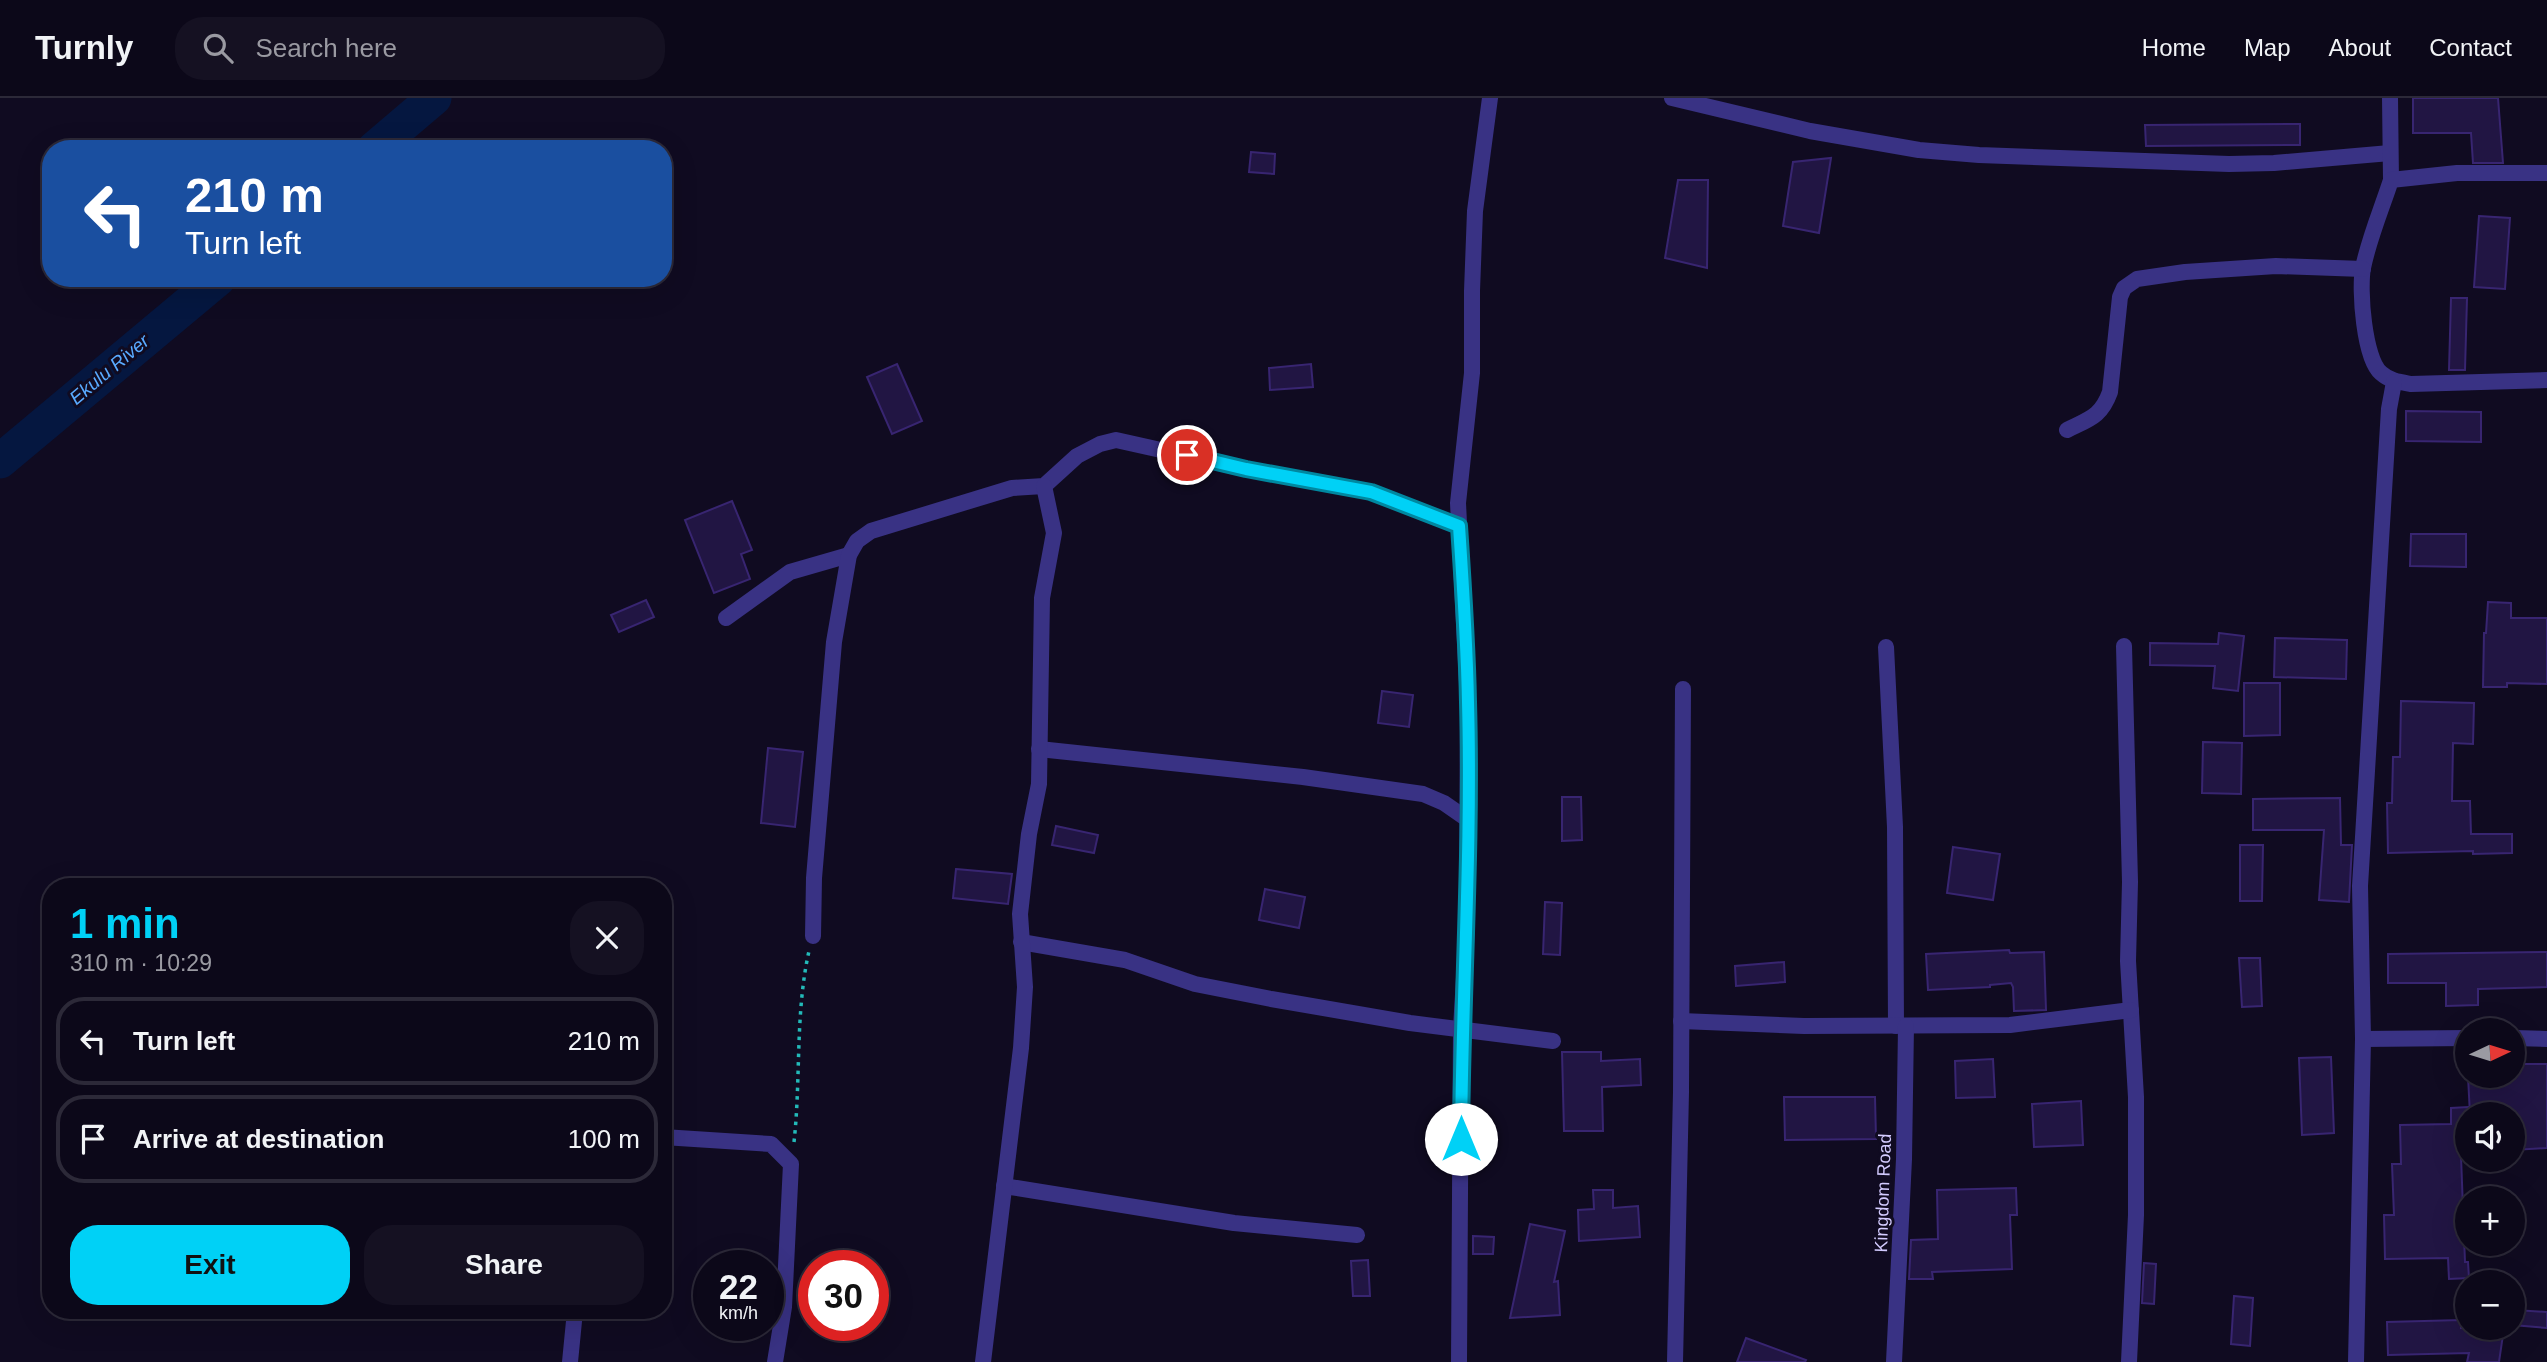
<!DOCTYPE html>
<html lang="en">
<head>
<meta charset="utf-8">
<style>
  :root { --surface:#0c0819; --page:#151122; --text:#f1f3f6; --muted:#9a9aa2; --line:#2c2938; --accent:#00d1f6 }
  body { margin:0; font-family:Arial,sans-serif; background:var(--page); color:var(--text); height:100vh; display:flex; flex-direction:column; font-size:26px; white-space:nowrap }
  * { box-sizing:border-box; margin:0 }
  p { font-size:23px; color:var(--muted) }
  .icon { flex:none; width:38px; height:38px; fill:none; stroke:currentColor; stroke-width:2; stroke-linecap:round; stroke-linejoin:round }
  .map { position:relative; flex:1; overflow:hidden }
  .drawer { position:absolute; left:42px; top:780px; width:630px; height:441px; display:flex; flex-direction:column; background:var(--surface); border-radius:28px; box-shadow:0 7px 28px #0002,0 0 0 2px var(--line) }
  .drawer>* { flex:none }
  .top-card { position:absolute; left:42px; top:42px; width:630px; height:147px; border-radius:28px; box-shadow:0 7px 28px #0002,0 0 0 2px var(--line); background:#1a4fa0; color:#fff; overflow:hidden }
  .needle { width:46px; rotate:86deg }
  .fabs { position:absolute; left:2455px; top:920px; display:grid; gap:14px }
  .fabs a { display:grid; place-items:center; width:70px; height:70px; border-radius:50%; background:var(--surface); box-shadow:0 7px 28px #0002,0 0 0 2px var(--line); font-size:35px }
  .speed { position:absolute; left:693px; top:1152px; display:flex; gap:14px; font-size:35px; font-weight:700; text-align:center }
  .speed>* { display:grid; place-content:center; width:91px; height:91px; border-radius:50%; background:var(--surface); box-shadow:0 7px 28px #0002,0 0 0 2px var(--line); line-height:1 }
  .speed small { font-size:18px; font-weight:400 }
  .speed .limit { border:10px solid #d22; background:#fff; color:#111 }
  .pin { position:absolute; display:grid; place-items:center; width:60px; height:60px; color:#fff; margin:-30px; border:4px solid #fff; border-radius:50%; box-shadow:0 2px 7px #0007 }
  .me { position:absolute; width:77px; margin:-38px; rotate:0deg; stroke-linejoin:round; filter:drop-shadow(0 0 5px #0008) }
  .turn { display:flex; align-items:center; gap:24px; height:147px; padding:0 28px; font-size:32px }
  .turn .icon { width:91px; height:91px; stroke-width:2.5 }
  .turn b { display:block; font-size:49px; line-height:60px }
  .round { display:grid; place-items:center; flex:none; width:74px; height:74px; border-radius:28px; background:var(--page) }
  .summary { display:flex; align-items:center; justify-content:space-between; height:119px; padding:0 28px }
  h1 { font-size:42px; font-weight:700; line-height:52px; color:var(--accent) }
  .button { display:flex; gap:14px; margin-top:auto; padding:14px 28px }
  .button a { flex:1; height:80px; border-radius:28px; background:var(--accent); color:#111; font-size:28px; font-weight:700; line-height:80px; text-align:center }
  .button a+a { background:var(--page); color:var(--text) }
  ul { padding:0; list-style:none }
  li { display:flex; align-items:center; gap:21px; height:88px; margin:0 14px 10px; padding:0 14px; border:4px solid var(--line); border-radius:28px }
  li div { flex:1 }
  li b { display:block; font-size:26px }
  li em { font-style:normal }
  header { display:flex; align-items:center; gap:42px; box-sizing:border-box; height:98px; padding:0 35px; background:var(--surface); border-bottom:2px solid var(--line) }
  header strong { font-size:33px }
  nav { display:flex; gap:38px; margin-inline-start:auto; font-size:24px }
  .search { width:490px; height:63px; background:var(--page); display:flex; align-items:center; gap:18px; box-sizing:border-box; padding:0 24px; border-radius:28px; color:var(--muted); font-size:26px }
  .map>svg:first-child { display:block }
</style>
</head>
<body>
<header>
<strong>Turnly</strong>
<div class="search"><svg class="icon" aria-label="search" viewBox="0 0 24 24"><circle cx="10" cy="10" r="6"/><path d="M15 15l6 6"/></svg>Search here</div>
<nav><a>Home</a><a>Map</a><a>About</a><a>Contact</a></nav>
</header>
<div class="map">
<svg width="2547" height="1264" viewBox="0 0 2547 1264">
  <rect width="100%" height="100%" fill="#100b21"/>
  <g fill="none" stroke-linecap="round" stroke-linejoin="round">
    <g stroke="#051740" stroke-width="35">
      <polyline points="374,51 434,0"/>
      <polyline points="0,363 219,180"/>
    </g>
  </g>
  <g fill="#211543" stroke="#382571" stroke-width="2">
    <polygon points="2413,0 2498,0 2503,65 2473,65 2471,35 2413,35"/>
    <polygon points="2300,26 2300,47 2146,48 2145,27"/>
    <polygon points="1251,54 1275,56 1274,76 1249,74"/>
    <polygon points="1831,60 1819,135 1783,128 1793,64"/>
    <polygon points="1678,82 1708,82 1707,170 1665,160"/>
    <polygon points="2479,118 2510,120 2505,191 2474,189"/>
    <polygon points="2451,200 2467,200 2465,272 2449,272"/>
    <polygon points="897,266 922,323 892,336 867,279"/>
    <polygon points="1311,266 1313,289 1270,292 1269,270"/>
    <polygon points="2406,313 2481,314 2481,344 2406,343"/>
    <polygon points="732,403 752,452 741,456 750,481 714,495 685,422"/>
    <polygon points="2411,436 2466,436 2466,469 2410,468"/>
    <polygon points="646,502 654,519 619,534 611,517"/>
    <polygon points="2488,504 2511,505 2511,520 2547,520 2547,586 2507,585 2507,589 2483,589 2484,535 2486,535"/>
    <polygon points="2219,535 2244,538 2238,593 2213,590 2215,568 2150,567 2150,545 2218,546"/>
    <polygon points="2275,540 2347,542 2346,581 2274,579"/>
    <polygon points="2244,585 2280,585 2280,637 2244,638"/>
    <polygon points="1382,593 1413,597 1409,629 1378,625"/>
    <polygon points="2401,603 2474,605 2473,646 2453,645 2452,703 2470,703 2471,736 2512,736 2512,755 2473,756 2473,753 2388,755 2387,705 2392,705 2393,659 2400,659"/>
    <polygon points="2203,644 2242,645 2241,696 2202,695"/>
    <polygon points="768,650 803,654 795,729 761,725"/>
    <polygon points="1562,699 1581,699 1582,742 1562,743"/>
    <polygon points="2340,700 2341,747 2352,747 2349,804 2319,802 2324,732 2253,732 2253,701"/>
    <polygon points="1056,728 1098,737 1094,755 1052,747"/>
    <polygon points="2240,747 2263,747 2262,803 2240,803"/>
    <polygon points="1953,749 2000,756 1993,802 1947,795"/>
    <polygon points="956,771 1012,776 1008,806 953,800"/>
    <polygon points="1265,791 1305,799 1299,830 1259,822"/>
    <polygon points="1545,804 1562,805 1560,857 1543,856"/>
    <polygon points="2009,852 2010,855 2044,854 2046,912 2014,913 2013,889 2011,885 1990,887 1990,889 1928,892 1926,856"/>
    <polygon points="2547,854 2547,889 2478,891 2478,907 2446,908 2446,885 2388,885 2388,856"/>
    <polygon points="2239,860 2260,860 2262,908 2242,909"/>
    <polygon points="1784,864 1785,884 1736,888 1735,868"/>
    <polygon points="1562,954 1601,954 1601,963 1640,961 1641,987 1602,989 1603,1033 1564,1033"/>
    <polygon points="2331,959 2334,1035 2302,1037 2299,960"/>
    <polygon points="1993,961 1995,999 1956,1000 1955,963"/>
    <polygon points="2513,966 2547,966 2547,1050 2513,1052 2513,1017 2470,1017 2468,978 2513,978"/>
    <polygon points="1784,999 1875,999 1876,1041 1785,1042"/>
    <polygon points="2081,1003 2083,1047 2034,1049 2032,1006"/>
    <polygon points="2468,1009 2468,1058 2461,1058 2465,1164 2468,1164 2469,1180 2449,1181 2448,1160 2385,1161 2384,1117 2394,1117 2392,1066 2401,1066 2400,1027 2451,1026 2451,1010"/>
    <polygon points="2016,1090 2017,1117 2010,1117 2012,1171 1932,1174 1933,1181 1909,1181 1911,1142 1938,1141 1937,1092"/>
    <polygon points="1593,1092 1613,1092 1613,1110 1638,1108 1640,1139 1579,1143 1578,1112 1594,1111"/>
    <polygon points="1530,1126 1565,1133 1554,1184 1558,1183 1560,1217 1510,1220"/>
    <polygon points="1473,1138 1494,1139 1493,1156 1473,1156"/>
    <polygon points="1368,1162 1370,1198 1353,1198 1351,1163"/>
    <polygon points="2144,1165 2156,1166 2154,1206 2142,1205"/>
    <polygon points="2234,1198 2253,1200 2250,1248 2231,1246"/>
    <polygon points="2515,1212 2547,1214 2547,1230 2513,1227"/>
    <polygon points="2461,1222 2461,1230 2504,1230 2499,1264 2467,1264 2469,1255 2388,1257 2387,1224"/>
    <polygon points="1746,1240 1806,1262 1805,1264 1737,1264"/>
  </g>
  <g fill="none" stroke-linecap="round" stroke-linejoin="round">
    <path stroke="#23bab9" stroke-width="3.5" stroke-dasharray="3.5 5" stroke-linecap="butt" d="M794,1044C801,981 795,915 809,853"/>
    <g stroke="#393284" stroke-width="16">
      <polyline points="1672,0 1810,33 1919,52 1979,57 2229,66 2274,65 2390,55"/>
      <polyline points="2390,0 2391,82"/>
      <path d="M2547,75H2457L2391,82C2382,110 2369,140 2363,170C2359,191 2364,261 2381,275C2390,283 2399,284 2411,286L2547,282"/>
      <path d="M2067,332C2089,321 2101,319 2110,294L2120,199L2124,190L2137,181L2185,174L2276,168L2363,171"/>
      <polyline points="726,520 790,474 849,457"/>
      <polyline points="2124,548 2130,784 2128,863 2136,999 2136,1117 2129,1264"/>
      <polyline points="1886,549 1895,729 1896,928"/>
      <polyline points="1039,651 1303,679 1423,696 1444,705 1467,721"/>
      <polyline points="813,838 814,780 834,544 849,457 857,443 871,433 1012,390 1044,388 1077,358 1100,346 1116,342 1246,371 1371,394 1459,428"/>
      <polyline points="1021,844 1125,862 1195,886 1271,901 1410,925 1553,943"/>
      <polyline points="1681,923 1804,928 2010,927 2131,912"/>
      <polyline points="2513,940 2547,941"/>
      <polyline points="2363,941 2468,940"/>
      <polyline points="663,1039 771,1046 791,1066 784,1209 775,1264"/>
      <polyline points="1004,1088 1234,1125 1357,1137"/>
      <polyline points="570,1264 575,1213"/>
      <polyline points="983,1264 1021,950 1025,889 1020,816 1029,736 1039,686 1042,500 1054,435 1044,388"/>
      <polyline points="1459,1264 1461,930 1467,829 1468,605 1458,405 1472,275 1472,193 1475,113 1490,0"/>
      <polyline points="1675,1264 1681,994 1683,591"/>
      <polyline points="1894,1264 1904,1061 1906,928"/>
      <polyline points="2356,1264 2363,941 2360,788 2389,311 2394,284"/>
    </g>
  </g>
  <g fill="none" stroke-linecap="round" stroke-linejoin="round">
    <g stroke="#0088a0" stroke-width="18">
      <path id="route" d="M1187,357L1246,371L1371,394L1459,428C1463,487 1467,546 1468,604C1472,750 1462,896 1461,1041"/>
    </g>
    <use href="#route" stroke="#00d1f6" stroke-width="12"/>
  </g>
  <g text-anchor="middle" stroke-width="6" stroke-linejoin="round" paint-order="stroke">
    <g font-size="18" fill="#d3cbff" stroke="#100b21">
      <text transform="translate(1883 1095) rotate(-88)" y="6">Kingdom Road</text>
    </g>
    <g font-size="19" font-style="italic" fill="#59aaff" stroke="#100b21">
      <text transform="translate(109 271) rotate(-40)" y="7">Ekulu River</text>
    </g>
  </g>
</svg>
<div class="fabs">
<a><svg class="needle" viewBox="-14 -14 28 28"><path d="M0-13l5 13h-10z" fill="#e53935"/><path d="M0 13l5-13h-10z" fill="#9a9aa2"/></svg></a>
<a><svg class="icon" aria-label="sound" viewBox="0 0 24 24"><path d="M4 9h4l5-4v14l-5-4H4zM17 9q2 3 0 6"/></svg></a>
<a>+</a>
<a>−</a>
</div>
<div class="speed"><div>22<small>km/h</small></div><div class="limit">30</div></div>
<div class="pin" style="left:1187px;top:357px;background:#d93025"><svg class="icon" aria-label="arrive" viewBox="0 0 24 24"><path d="M6 21V4h12l-3 4 3 4H6"/></svg></div>
<svg class="me" style="left:1461px;top:1041px" viewBox="-20 -20 40 40"><circle r="19" fill="#fff"/><path d="M0-13L10 11 0 6-10 11z" fill="#00d1f6"/></svg>
<div class="top-card">
<div class="turn"><svg class="icon" aria-label="left" viewBox="0 0 24 24"><path d="M17 20v-9H6M10 6l-5 5 5 5"/></svg><div><b>210 m</b>Turn left</div></div>
</div>
<section class="drawer">
<div class="summary"><div><h1>1 min</h1><p>310 m · 10:29</p></div><a class="round"><svg class="icon" aria-label="close" viewBox="0 0 24 24"><path d="M6 6l12 12M18 6L6 18"/></svg></a></div>
<ul>
<li><svg class="icon" aria-label="left" viewBox="0 0 24 24"><path d="M17 20v-9H6M10 6l-5 5 5 5"/></svg><div><b>Turn left</b></div><em>210 m</em></li>
<li><svg class="icon" aria-label="arrive" viewBox="0 0 24 24"><path d="M6 21V4h12l-3 4 3 4H6"/></svg><div><b>Arrive at destination</b></div><em>100 m</em></li>
</ul>
<div class="button"><a>Exit</a><a>Share</a></div>
</section>
</div>
</body>
</html>
